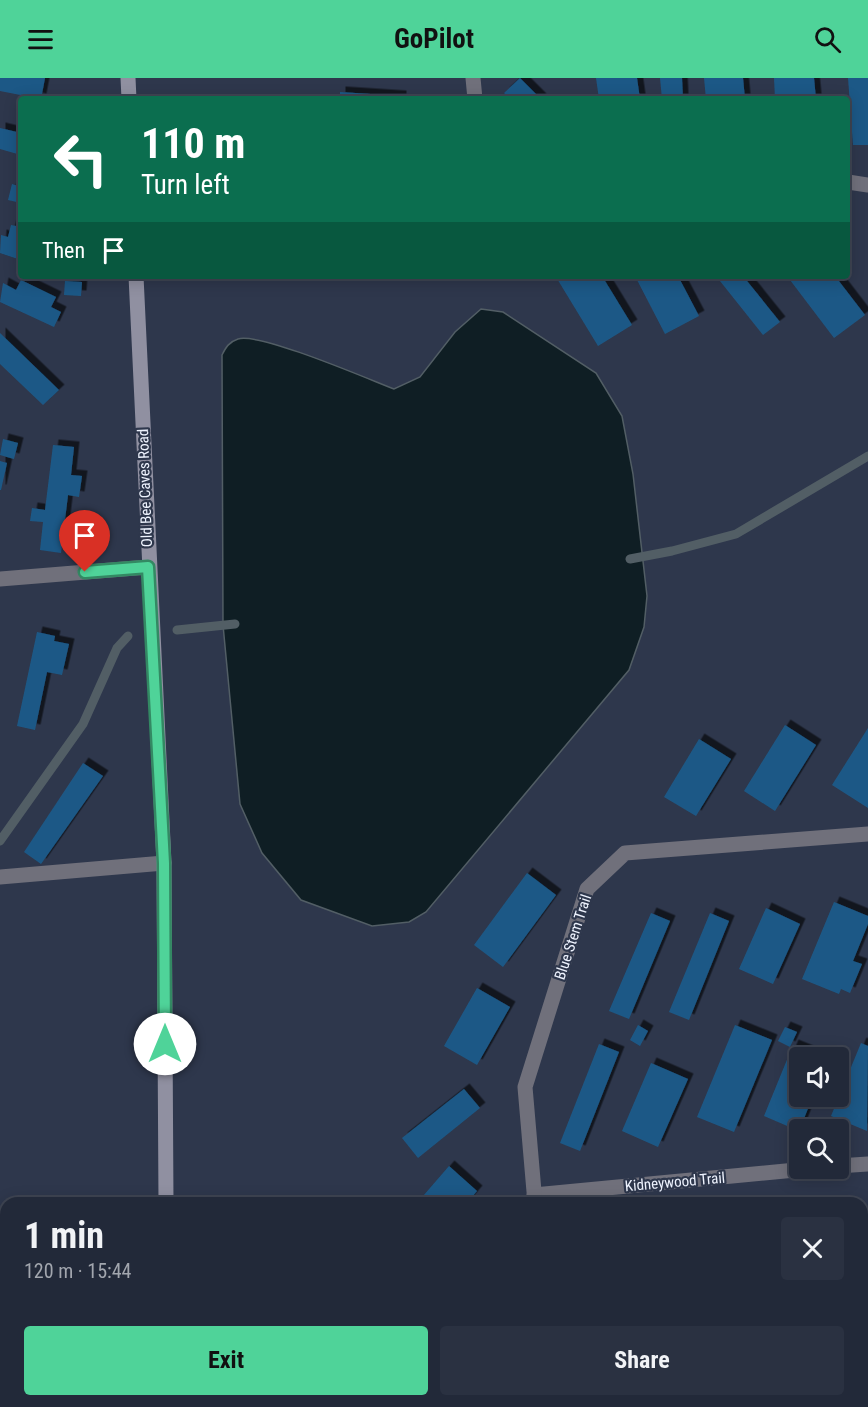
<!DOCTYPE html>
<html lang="en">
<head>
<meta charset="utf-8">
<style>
  :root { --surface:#222939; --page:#2a3141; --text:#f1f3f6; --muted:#a2a6ae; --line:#3f4553; --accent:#4fd399 }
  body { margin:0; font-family:"Roboto Condensed",sans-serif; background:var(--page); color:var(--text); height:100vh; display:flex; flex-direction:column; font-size:22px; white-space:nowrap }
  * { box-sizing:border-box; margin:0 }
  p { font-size:20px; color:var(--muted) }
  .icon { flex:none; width:33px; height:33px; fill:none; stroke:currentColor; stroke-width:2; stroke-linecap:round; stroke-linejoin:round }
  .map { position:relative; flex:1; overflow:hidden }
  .sheet { position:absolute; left:0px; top:1119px; width:868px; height:210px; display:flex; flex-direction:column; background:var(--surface); border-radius:18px 18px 0 0; box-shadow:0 3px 15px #0003,0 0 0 2px var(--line) }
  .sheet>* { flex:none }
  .banner { position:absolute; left:18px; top:18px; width:832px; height:183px; border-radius:6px; box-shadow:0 3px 15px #0003,0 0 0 2px var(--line); background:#0b6e4f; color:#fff; overflow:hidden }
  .controls { position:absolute; left:789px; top:969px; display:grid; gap:12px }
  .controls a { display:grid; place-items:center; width:60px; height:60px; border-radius:6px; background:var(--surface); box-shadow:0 3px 15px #0003,0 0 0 2px var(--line); font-size:30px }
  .pin { position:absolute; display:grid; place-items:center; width:51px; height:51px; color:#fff; margin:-62px -26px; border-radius:50% 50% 50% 0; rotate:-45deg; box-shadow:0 0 6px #0007 }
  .pin .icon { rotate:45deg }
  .me { position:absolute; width:66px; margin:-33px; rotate:0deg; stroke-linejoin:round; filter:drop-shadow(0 0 4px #0008) }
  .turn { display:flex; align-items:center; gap:21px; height:126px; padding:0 24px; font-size:27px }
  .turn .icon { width:78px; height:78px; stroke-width:2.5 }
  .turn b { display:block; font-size:42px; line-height:51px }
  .then { display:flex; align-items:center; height:57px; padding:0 24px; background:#0003; gap:12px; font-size:22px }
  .round { display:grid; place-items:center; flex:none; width:63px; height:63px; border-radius:6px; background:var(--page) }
  .headline { display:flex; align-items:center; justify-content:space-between; height:102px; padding:0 24px }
  h1 { font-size:36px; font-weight:700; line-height:45px }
  .primary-button { display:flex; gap:12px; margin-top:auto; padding:12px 24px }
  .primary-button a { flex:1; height:69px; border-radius:6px; background:var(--accent); color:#111; font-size:24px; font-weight:700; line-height:69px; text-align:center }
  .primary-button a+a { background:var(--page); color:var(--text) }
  header { display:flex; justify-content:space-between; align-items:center; height:78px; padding:0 24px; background:var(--accent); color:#111; font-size:27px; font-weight:700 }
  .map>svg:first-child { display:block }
</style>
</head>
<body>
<header><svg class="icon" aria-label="menu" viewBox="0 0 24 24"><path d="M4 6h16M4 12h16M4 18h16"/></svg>GoPilot<svg class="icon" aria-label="search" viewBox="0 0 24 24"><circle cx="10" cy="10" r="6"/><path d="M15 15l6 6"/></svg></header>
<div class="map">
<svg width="868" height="1329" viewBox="0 0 868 1329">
  <defs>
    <filter id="shadow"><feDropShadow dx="5.5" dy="-5.5" stdDeviation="0" flood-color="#0009"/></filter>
  </defs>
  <rect width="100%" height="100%" fill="#2e374c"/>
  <path fill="#0f1e24" stroke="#525e65" stroke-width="1.5" d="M481,231L503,234L596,295L622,338L633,396L647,518L644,549L629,592L426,834L409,844L372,848L301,822L262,775L240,726L223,547L222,277C226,269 229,264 238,261C259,254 368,301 394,311L420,299L455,254Z"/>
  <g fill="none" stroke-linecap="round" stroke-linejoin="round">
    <g stroke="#525e65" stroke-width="9">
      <polyline points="630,481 672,473 736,456 868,378"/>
      <polyline points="177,552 235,546"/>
      <polyline points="0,763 83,646 117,570 128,558"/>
    </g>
  </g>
  <g fill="#1d5986" filter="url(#shadow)">
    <polygon points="0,0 45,0 41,21 0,13"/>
    <polygon points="520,0 541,21 510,21 504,15"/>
    <polygon points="596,0 637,0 640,21 599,21"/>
    <polygon points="660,0 682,0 683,21 662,21"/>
    <polygon points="704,0 743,0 745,21 706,21"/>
    <polygon points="774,0 814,0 816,21 775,21"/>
    <polygon points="848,0 868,0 868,67 853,67"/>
    <polygon points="340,14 401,18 401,21 340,21"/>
    <polygon points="0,50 21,55 21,77 0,71"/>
    <polygon points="12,106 21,109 21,125 8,122"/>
    <polygon points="11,147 21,149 21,182 0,175 1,157 8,159"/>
    <polygon points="558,198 602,198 632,247 598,268 556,199"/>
    <polygon points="635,198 678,198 699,238 665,256"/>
    <polygon points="716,198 743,198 780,244 763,257"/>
    <polygon points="787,198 835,198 865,237 834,260"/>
    <polygon points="21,202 56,219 51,229 61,234 54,249 0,224 3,205 16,212"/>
    <polygon points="65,203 82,204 81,218 64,217"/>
    <polygon points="0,255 59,312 43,327 0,286"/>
    <polygon points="3,361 18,365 14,381 0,377"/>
    <polygon points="53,367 74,369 71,397 82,398 79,419 68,417 61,475 40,472 43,444 30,443 32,430 45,432"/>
    <polygon points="0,383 7,385 1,412 0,412"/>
    <polygon points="37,554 55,558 54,563 69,566 62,597 47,594 35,652 17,648"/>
    <polygon points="785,647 816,667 775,733 744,713"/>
    <polygon points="868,650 868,730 832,707"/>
    <polygon points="699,661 731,681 696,738 664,719"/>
    <polygon points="83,685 103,698 41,786 24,774"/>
    <polygon points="527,795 556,817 503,889 474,867"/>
    <polygon points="834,824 868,838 868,846 853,883 862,886 850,915 841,911 839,916 802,901"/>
    <polygon points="766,830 800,846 773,906 739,891"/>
    <polygon points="651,835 670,843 629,941 609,933"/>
    <polygon points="710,835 729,843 689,942 669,934"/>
    <polygon points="477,910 510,929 477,987 444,968"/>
    <polygon points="638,947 648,953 640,968 630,962"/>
    <polygon points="735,947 772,962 734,1054 697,1039"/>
    <polygon points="785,949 797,954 790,969 778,963"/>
    <polygon points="861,965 868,968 867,1053 831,1038"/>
    <polygon points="599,966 619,974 580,1073 560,1065"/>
    <polygon points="793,967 823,979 800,980 800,1018 813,1018 799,1053 764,1038"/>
    <polygon points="651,985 688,1001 658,1069 622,1053"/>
    <polygon points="464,1011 480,1030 418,1080 402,1060"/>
    <polygon points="449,1088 477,1113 467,1125 417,1125"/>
    <polygon points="868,1148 868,1253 862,1253 862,1149"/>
  </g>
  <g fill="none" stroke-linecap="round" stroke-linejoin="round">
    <g stroke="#70707b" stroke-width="15">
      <polyline points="0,501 148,489"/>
      <polyline points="0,799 164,785"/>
    </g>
    <g stroke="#70707b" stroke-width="15">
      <polyline points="473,0 475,21"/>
      <polyline points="848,104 868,107"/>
      <polyline points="838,1088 868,1086"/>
      <polyline points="534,1117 816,1090"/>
      <polyline points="535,1125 525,1009 587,811 625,775 868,756"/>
      <polyline points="862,1319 868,1318"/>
      <polyline points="549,1323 550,1329"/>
      <polyline points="750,1329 817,1323"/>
    </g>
    <g stroke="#9090a1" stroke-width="15">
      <polyline points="128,0 129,21"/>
      <polyline points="136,198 164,785 166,1125"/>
      <polyline points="167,1323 167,1329"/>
    </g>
  </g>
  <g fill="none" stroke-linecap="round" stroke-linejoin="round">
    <g stroke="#338963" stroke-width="15">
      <polyline id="route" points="85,494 148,489 164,785 165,966"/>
    </g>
    <use href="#route" stroke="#4fd399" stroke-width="10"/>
  </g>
  <g text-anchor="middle" stroke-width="4.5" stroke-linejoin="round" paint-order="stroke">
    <g font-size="15" fill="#eef3fe" stroke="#2e374c">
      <text transform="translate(145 410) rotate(-92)" y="5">Old Bee Caves Road</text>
      <text transform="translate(573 859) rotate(-72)" y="5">Blue Stem Trail</text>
      <text transform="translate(675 1104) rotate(-5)" y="5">Kidneywood Trail</text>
    </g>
  </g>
</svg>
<div class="controls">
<a><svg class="icon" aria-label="sound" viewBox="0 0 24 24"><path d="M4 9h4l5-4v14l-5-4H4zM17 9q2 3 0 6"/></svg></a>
<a><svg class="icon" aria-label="search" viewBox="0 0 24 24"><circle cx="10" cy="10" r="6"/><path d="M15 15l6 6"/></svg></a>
</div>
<div class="pin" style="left:85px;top:494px;background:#d93025"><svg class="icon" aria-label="arrive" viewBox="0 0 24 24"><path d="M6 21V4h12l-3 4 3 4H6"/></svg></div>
<svg class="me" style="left:165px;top:966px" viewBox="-20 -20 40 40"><circle r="19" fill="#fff"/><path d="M0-13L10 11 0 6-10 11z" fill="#4fd399"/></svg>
<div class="banner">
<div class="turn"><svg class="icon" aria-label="left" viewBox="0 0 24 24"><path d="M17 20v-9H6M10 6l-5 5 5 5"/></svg><div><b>110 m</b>Turn left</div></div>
<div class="then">Then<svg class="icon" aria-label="arrive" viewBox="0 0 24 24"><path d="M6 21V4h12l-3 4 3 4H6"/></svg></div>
</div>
<section class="sheet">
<div class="headline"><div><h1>1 min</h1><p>120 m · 15:44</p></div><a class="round"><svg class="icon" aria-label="close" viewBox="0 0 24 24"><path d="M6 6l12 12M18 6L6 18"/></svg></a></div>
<div class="primary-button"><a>Exit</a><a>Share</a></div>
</section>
</div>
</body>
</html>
